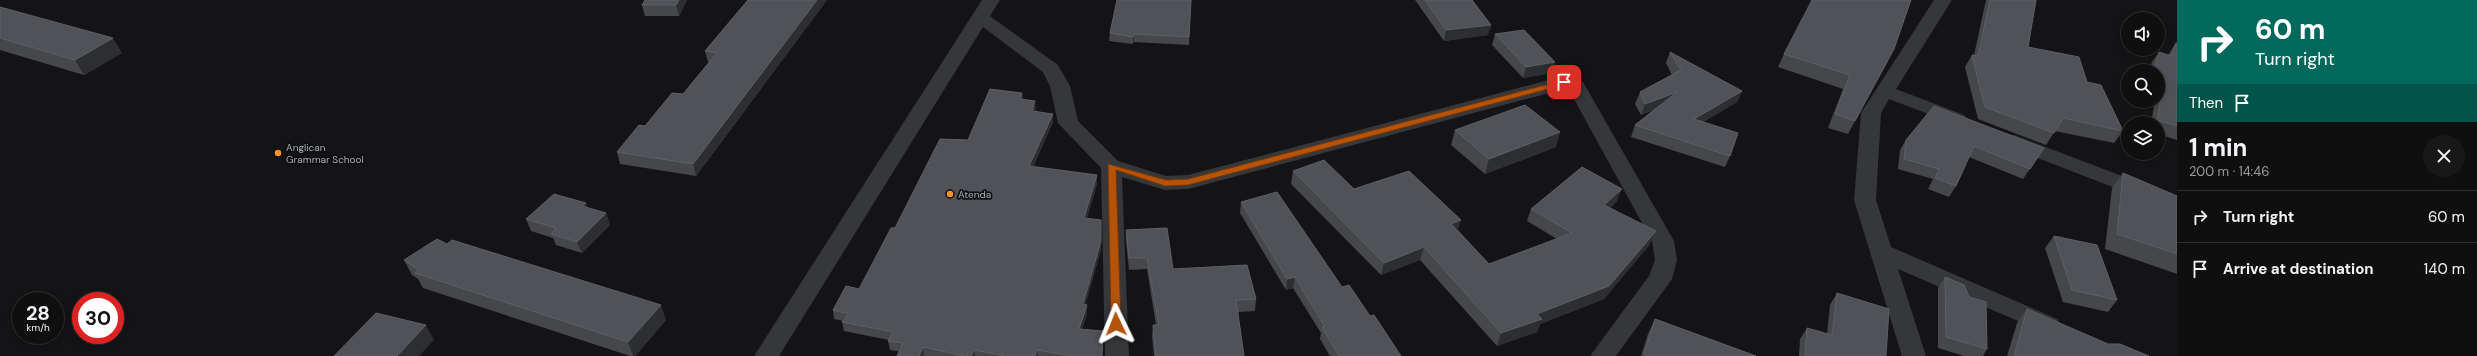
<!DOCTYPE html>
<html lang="en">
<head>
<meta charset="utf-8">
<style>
  :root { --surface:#0f0f10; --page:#181819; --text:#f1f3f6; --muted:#9b9c9f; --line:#2f2f30 }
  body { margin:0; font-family:"DM Sans",sans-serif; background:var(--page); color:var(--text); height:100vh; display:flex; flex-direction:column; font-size:15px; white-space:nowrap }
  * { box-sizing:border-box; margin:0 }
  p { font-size:13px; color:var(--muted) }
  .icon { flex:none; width:22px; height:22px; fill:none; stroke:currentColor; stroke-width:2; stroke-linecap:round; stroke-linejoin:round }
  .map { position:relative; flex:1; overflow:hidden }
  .drawer { display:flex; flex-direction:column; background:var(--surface); width:300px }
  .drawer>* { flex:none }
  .top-card { background:#00695c; color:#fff; overflow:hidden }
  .controls { position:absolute; left:2121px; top:12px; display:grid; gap:8px }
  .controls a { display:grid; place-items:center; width:44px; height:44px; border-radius:50%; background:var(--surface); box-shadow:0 2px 6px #0003,0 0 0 1px var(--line); font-size:20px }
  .speed { position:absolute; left:12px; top:292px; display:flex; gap:8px; font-size:20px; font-weight:700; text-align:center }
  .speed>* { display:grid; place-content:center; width:52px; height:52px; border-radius:50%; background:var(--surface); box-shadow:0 2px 6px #0003,0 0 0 1px var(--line); line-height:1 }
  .speed small { font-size:10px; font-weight:400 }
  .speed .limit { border:6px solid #d22; background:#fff; color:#111 }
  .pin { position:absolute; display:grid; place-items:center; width:34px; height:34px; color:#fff; margin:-17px; border-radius:8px; box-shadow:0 2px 6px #0006 }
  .me { position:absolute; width:44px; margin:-22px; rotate:358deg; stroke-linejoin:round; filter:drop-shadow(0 0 3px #0008) }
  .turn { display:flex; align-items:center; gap:14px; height:84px; padding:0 12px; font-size:18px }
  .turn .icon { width:52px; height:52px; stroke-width:2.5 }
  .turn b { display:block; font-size:28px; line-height:34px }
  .then { display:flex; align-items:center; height:38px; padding:0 12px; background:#0003; gap:8px; font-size:15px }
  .round { display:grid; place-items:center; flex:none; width:42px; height:42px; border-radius:21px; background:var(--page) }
  .summary { display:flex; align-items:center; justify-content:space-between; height:68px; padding:0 12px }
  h1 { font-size:24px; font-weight:700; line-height:30px }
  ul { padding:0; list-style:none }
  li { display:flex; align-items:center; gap:12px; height:52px; padding:0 12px; border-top:1px solid var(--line) }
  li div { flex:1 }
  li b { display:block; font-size:15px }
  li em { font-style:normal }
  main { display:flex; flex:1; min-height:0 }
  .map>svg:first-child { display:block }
</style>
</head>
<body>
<main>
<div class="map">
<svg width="2177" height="356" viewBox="0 0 2177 356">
  <rect width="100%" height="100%" fill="#141416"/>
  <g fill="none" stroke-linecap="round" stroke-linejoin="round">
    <g fill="#35373b" fill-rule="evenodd">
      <polygon points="982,0 1000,0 990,16 1058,65 1070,86 1078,121 1118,161 1166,176 1188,175 1549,80 1564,77 1583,82 1674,241 1677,260 1672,279 1616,356 1590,356 1649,276 1655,260 1652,241 1569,90 1564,89 1188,189 1165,190 1122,177 1129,356 1105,356 1101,168 1058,123 1050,86 1043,72 983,27 779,356 754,356"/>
      <polygon points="1934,0 1952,0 1896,89 1964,115 1967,119 1964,123 1957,125 1889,99 1881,113 1876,200 1891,247 2057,319 2061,325 2057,331 2049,334 2041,331 1898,269 1926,356 1902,356 1854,200 1861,113"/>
      <polygon points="2014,135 2177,197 2177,212 2007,146 2004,141 2007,136"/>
    </g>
  </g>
  <g fill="#45474b">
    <polygon points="645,0 687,0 679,16 645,16 642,5"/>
    <polygon points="748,0 827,0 696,176 620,164 617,152 645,126 683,94 709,62 708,62 705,51"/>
    <polygon points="1191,0 1189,45 1134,42 1133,44 1109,41 1110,33"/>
    <polygon points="1415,0 1472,0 1491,25 1488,35 1444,41"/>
    <polygon points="1986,0 2036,0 2028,47 2087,82 2123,131 2114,143 2055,131 2046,145 1978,119 1965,67 1972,55 1974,55"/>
    <polygon points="0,7 122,53 84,75 0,50"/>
    <polygon points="1495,34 1552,73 1523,78 1492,45"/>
    <polygon points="2176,43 2177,43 2177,140 2158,134 2158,123 2151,123 2155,101 2158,101 2158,71 2149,71 2152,62 2159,52 2168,55"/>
    <polygon points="1894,49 1848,134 1828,128 1843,89 1778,67 1784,54"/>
    <polygon points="1670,52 1742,91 1737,102 1703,122 1730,156 1725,167 1631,137 1635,125 1654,110 1641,115 1635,104 1640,92 1672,75 1666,63"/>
    <polygon points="1022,93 1023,100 1036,110 1035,112 1053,114 1053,122 1033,167 1097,175 1097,184 1087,218 1101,250 1085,305 1087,314 1082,329 1103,356 925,356 890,350 888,341 889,340 844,331 842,322 843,321 834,319 833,310 859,289 895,228"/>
    <polygon points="1455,130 1560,132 1556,147 1485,174 1451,145"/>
    <polygon points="1906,140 2044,148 2023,179 1969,157 1956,186 1949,197 1928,189 1933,179 1898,169 1900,150"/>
    <polygon points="1293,171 1354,189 1458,230 1489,264 1557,239 1527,221 1531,209 1617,201 1610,208 1650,244 1604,299 1540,324 1537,332 1497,346 1420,260 1381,275 1291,184"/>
    <polygon points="2123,173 2177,196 2177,274 2105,249 2112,188"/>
    <polygon points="1241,202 1342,287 1370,316 1401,356 1330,356 1320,339 1321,333 1293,288 1286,290 1240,213"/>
    <polygon points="587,208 606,213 610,225 582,253 556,245 553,238 531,231 526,219"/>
    <polygon points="1126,230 1173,269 1256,299 1255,311 1238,312 1244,356 1154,356 1152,337 1153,325 1156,325 1147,269 1129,270 1126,241"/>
    <polygon points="2054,236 2117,300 2108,312 2063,302 2045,248"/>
    <polygon points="447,244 666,320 635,356 630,356 423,288 418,279 412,275 404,260"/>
    <polygon points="1945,277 1987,349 1983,356 1964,356 1938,348 1938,288"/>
    <polygon points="1837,293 1886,356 1799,356 1800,339 1807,328 1827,334 1830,305"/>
    <polygon points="2027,309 2108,344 2149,356 2007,356 2017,323"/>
    <polygon points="1655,319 1756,356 1641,356 1648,334"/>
  </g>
  <g fill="#2d2e31">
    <polygon points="679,0 687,0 679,16 676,5"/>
    <polygon points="817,0 827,0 696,176 693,164"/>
    <polygon points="1491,25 1488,35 1444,41 1446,30"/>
    <polygon points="1134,34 1134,42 1133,44 1133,37"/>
    <polygon points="113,38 122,53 84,75 75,60"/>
    <polygon points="1555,62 1552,73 1523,78 1526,67"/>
    <polygon points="1742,91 1737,102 1689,130 1694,119"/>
    <polygon points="1677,92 1672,103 1641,115 1645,104"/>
    <polygon points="1022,93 1023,102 1020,99"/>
    <polygon points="1035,101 1036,110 1032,120 1032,111"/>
    <polygon points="1053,114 1053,122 1029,175 1029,166"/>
    <polygon points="1560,132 1556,147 1485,174 1489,159"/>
    <polygon points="1097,175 1097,184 1084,227 1084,218"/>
    <polygon points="1622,189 1617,201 1599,217 1604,205"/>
    <polygon points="586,203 590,215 582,206"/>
    <polygon points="606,213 610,225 582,253 577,242"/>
    <polygon points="1461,220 1457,233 1451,224"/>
    <polygon points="1656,231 1650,244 1604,299 1540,324 1537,332 1497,346 1501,333 1537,314"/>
    <polygon points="1101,241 1101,250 1083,313 1083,304"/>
    <polygon points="1424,247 1420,260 1381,275 1384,263"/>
    <polygon points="1295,277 1293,288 1286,290 1287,279"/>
    <polygon points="661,305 666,320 635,356 633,356 628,342"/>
    <polygon points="1087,305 1087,314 1079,338 1079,329"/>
    <polygon points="426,325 434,340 419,356 397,356"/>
    <polygon points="923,347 924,356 919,356"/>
    <polygon points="974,350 975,356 971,356"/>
    <polygon points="1037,350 1038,356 1035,356"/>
  </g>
  <g fill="#505257" stroke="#5d6066">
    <polygon points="645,0 679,0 676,5 642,5"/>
    <polygon points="748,0 817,0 693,164 617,152 639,125 645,126 672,93 683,94 717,53 705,51"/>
    <polygon points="1117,0 1191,0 1189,37 1134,34 1133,37 1110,33"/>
    <polygon points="1425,0 1472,0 1491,25 1446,30"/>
    <polygon points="1812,0 1911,0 1894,49 1855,121 1835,114 1850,75 1784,54"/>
    <polygon points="1990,0 2036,0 2028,47 2079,57 2087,82 2101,85 2123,131 2063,118 2054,133 1985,107 1972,55 1978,56"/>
    <polygon points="0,7 113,38 75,60 0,38"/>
    <polygon points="1524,30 1555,62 1526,67 1495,34"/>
    <polygon points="2176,43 2177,43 2177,126 2157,120 2164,81 2158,79 2158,71 2154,71 2159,52 2171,56"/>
    <polygon points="1670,52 1742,91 1694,119 1738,133 1730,156 1635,125 1677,92 1645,104 1640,92 1681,70"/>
    <polygon points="990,89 1022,93 1020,99 1035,101 1032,111 1053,114 1029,166 1097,175 1084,218 1101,220 1101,241 1083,304 1087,305 1079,329 1103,331 1102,356 1072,356 1037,350 1035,356 1006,356 974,350 971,356 965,356 923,347 919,356 897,356 903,343 888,341 893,332 842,322 849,314 833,310 846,286 859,289 891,228 895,228 940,139 968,140"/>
    <polygon points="1525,105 1560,132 1489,159 1455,130"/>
    <polygon points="1934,106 2044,148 2030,169 1974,146 1956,186 1935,178 1939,169 1904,159 1906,140"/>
    <polygon points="1324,160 1354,189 1409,171 1461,220 1451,224 1489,264 1572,233 1531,209 1582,167 1622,189 1604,205 1656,231 1609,286 1537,314 1542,319 1501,333 1424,247 1384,263 1293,171"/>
    <polygon points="2123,173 2177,196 2177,254 2117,234"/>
    <polygon points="1277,192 1342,287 1349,285 1370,316 1374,315 1401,356 1339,356 1322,328 1325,327 1295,277 1287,279 1241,202"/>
    <polygon points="554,194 586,203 582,206 606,213 577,242 551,234 556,228 526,219"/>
    <polygon points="1167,228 1173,269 1247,265 1256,299 1236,300 1244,356 1156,356 1153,325 1159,325 1147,258 1129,258 1126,230"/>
    <polygon points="2054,236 2097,245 2117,300 2072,290"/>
    <polygon points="437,239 447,244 452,240 661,305 628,342 415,273 419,270 404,260"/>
    <polygon points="1945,277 1964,285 1969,297 1986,302 1987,349 1946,337"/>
    <polygon points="1837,293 1889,309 1886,356 1805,356 1807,328 1832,335"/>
    <polygon points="2027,309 2108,344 2120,344 2149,356 2014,356"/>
    <polygon points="376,313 426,325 397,356 334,356"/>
    <polygon points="1655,319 1756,356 1648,356 1644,354"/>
  </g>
  <polygon fill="#b45309" stroke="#753606" points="1564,80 1567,81 1567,84 1188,185 1165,186 1116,170 1121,324 1116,328 1111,324 1108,164 1166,180 1188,179"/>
  <g fill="#ff9123" stroke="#0f0f11" stroke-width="1.5">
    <circle cx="278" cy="153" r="4"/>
    <circle cx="950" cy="194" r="4"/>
  </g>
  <g text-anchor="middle" stroke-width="3.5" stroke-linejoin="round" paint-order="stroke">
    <g font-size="10" fill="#a5adb7" stroke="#0f0f11" text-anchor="start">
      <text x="286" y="151">Anglican<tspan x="286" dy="12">Grammar School</tspan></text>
      <text x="958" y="198">Atenda</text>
    </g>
  </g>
</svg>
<div class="controls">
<a><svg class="icon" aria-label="sound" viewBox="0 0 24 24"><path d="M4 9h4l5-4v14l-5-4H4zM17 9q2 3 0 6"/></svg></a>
<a><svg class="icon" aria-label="search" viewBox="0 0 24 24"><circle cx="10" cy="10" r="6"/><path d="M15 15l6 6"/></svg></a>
<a><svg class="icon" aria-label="layers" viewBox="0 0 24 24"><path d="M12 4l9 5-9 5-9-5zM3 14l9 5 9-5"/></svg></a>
</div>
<div class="speed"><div>28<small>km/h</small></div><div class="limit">30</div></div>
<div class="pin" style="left:1564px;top:82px;background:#d93025"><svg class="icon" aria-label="arrive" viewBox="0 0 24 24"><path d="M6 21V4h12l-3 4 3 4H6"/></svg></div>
<svg class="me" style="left:1116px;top:324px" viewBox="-20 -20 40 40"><path d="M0-17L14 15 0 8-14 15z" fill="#b45309" stroke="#fff" stroke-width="4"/></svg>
</div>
<section class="drawer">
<div class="top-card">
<div class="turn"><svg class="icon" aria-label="right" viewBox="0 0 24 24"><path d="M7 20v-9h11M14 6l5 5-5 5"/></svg><div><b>60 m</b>Turn right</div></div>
<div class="then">Then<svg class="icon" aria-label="arrive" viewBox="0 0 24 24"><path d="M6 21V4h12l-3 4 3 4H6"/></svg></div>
</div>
<div class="summary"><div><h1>1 min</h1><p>200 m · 14:46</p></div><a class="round"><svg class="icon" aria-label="close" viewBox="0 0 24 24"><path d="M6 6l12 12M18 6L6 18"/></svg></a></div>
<ul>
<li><svg class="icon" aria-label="right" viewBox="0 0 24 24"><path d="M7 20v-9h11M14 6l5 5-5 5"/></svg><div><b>Turn right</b></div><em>60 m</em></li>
<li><svg class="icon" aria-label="arrive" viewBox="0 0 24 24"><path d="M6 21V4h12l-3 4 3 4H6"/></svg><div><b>Arrive at destination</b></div><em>140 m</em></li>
</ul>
</section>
</main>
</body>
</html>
